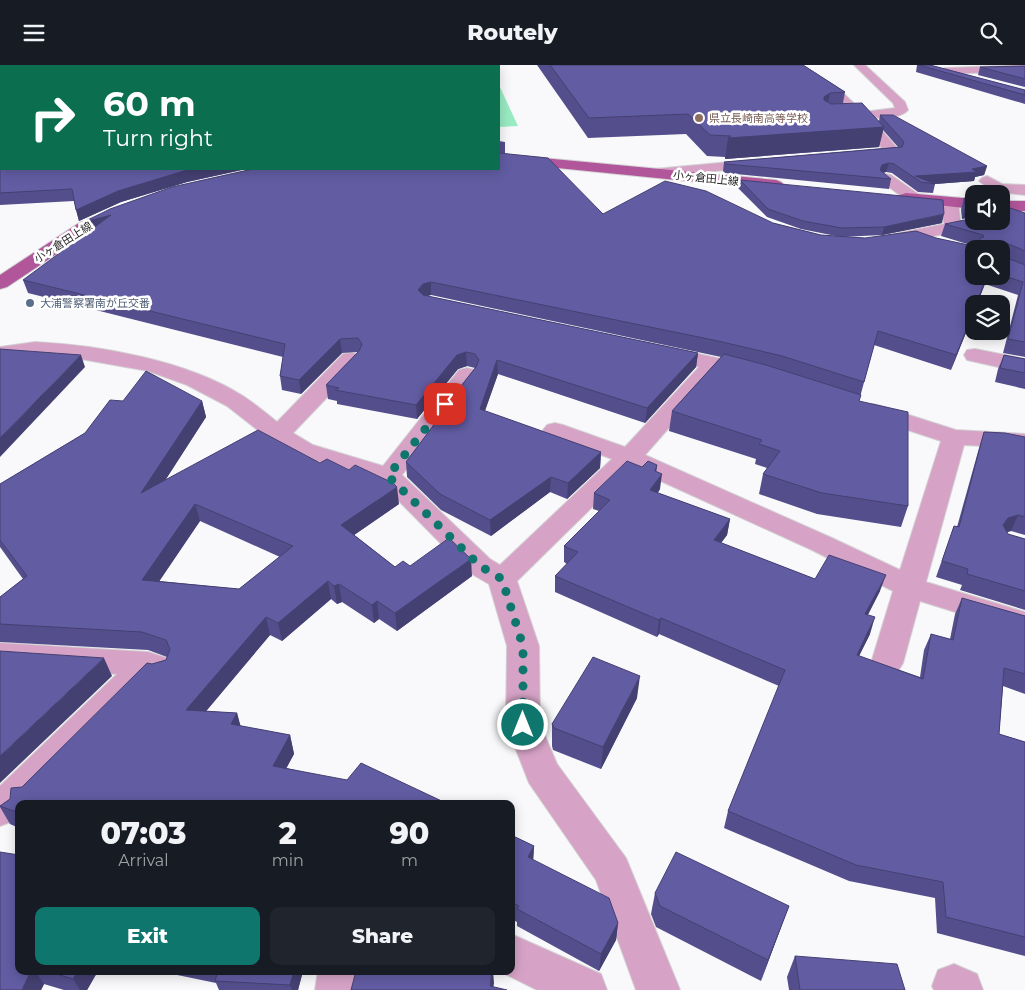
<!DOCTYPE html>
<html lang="en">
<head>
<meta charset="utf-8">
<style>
  :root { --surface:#171b24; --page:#20242c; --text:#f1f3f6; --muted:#9ea1a6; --accent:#0f766e }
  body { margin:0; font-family:Montserrat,"Noto Sans JP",sans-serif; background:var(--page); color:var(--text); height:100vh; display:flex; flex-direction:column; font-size:19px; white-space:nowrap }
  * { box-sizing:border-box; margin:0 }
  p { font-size:16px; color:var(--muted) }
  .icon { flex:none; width:28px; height:28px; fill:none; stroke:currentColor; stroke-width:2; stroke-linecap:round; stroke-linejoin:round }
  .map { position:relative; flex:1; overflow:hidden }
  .side { position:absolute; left:15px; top:735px; width:500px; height:175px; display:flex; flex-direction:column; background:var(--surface); border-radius:10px; box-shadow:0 2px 12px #0003 }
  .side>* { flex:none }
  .guide { position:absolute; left:0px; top:0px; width:500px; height:105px; box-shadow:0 2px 12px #0003; background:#0b6e4f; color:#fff; overflow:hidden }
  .buttons { position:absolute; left:965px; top:120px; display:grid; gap:10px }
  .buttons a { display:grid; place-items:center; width:45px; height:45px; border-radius:10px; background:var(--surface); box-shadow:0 2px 12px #0003; font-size:25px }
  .pin { position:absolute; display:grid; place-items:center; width:42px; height:42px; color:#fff; margin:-21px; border-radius:10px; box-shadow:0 2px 8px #0006 }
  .me { position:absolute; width:55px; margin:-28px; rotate:0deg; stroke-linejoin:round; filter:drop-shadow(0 0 4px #0008) }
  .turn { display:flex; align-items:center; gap:18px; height:105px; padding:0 20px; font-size:22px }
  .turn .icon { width:65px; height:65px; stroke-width:2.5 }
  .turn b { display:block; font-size:35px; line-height:42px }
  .eta { display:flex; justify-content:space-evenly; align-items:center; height:85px; text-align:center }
  .eta b { font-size:30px; font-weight:800; line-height:35px }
  .action { display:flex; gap:10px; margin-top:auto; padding:10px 20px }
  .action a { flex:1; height:58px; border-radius:10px; background:var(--accent); color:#fff; font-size:20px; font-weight:800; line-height:58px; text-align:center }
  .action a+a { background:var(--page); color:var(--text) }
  header { display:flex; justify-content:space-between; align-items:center; height:65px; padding:0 20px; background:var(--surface); font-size:22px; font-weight:800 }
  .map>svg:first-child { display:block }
</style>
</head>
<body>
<header><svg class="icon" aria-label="menu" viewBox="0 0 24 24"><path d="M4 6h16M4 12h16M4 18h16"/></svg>Routely<svg class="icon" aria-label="search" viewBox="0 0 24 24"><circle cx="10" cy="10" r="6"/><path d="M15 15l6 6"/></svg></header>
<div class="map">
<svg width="1025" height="925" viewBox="0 0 1025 925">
  <rect width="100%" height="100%" fill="#f9f9fb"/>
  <polygon fill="#99ebc3" points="499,20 518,61 499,62"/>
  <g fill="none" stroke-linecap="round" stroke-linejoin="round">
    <g stroke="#d3d3d4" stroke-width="2">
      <g id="minor">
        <path d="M854,0H865L905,37L908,45C900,54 882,52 871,53L898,84L900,87L898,90L861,94L854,90L861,86L883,84L857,55H844L842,52L844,49L850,48L834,33L832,30L834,27H842L863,47L895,43L893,38Z"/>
        <polygon points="1025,0 1025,6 945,9 939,6 945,3"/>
        <polygon points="761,94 766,95 768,98 766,101 655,112 650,111 648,108 650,105 655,104"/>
        <polygon points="886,109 891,110 921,131 923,134 921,137 909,137 881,116 879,113 881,110"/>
        <polygon points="987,111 1002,119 1025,120 1025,130 993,126 979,116 982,113"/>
        <polygon points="950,133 956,135 958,138 961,162 959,166 885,181 879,180 876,176 879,172 944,159 942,138 944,135"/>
        <path d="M35,277C100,280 188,296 243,331C255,339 266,348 277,357L343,289L351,288L359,289L362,294L359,299L293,368L313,380L383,401L459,305L467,303L475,305L478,310L475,315L402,410L490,494L500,500L612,394L547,370L543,365L547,360L555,358L563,360L625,382L699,302L655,291L651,287L655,283L662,281L759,302L762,307L759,312L751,314L719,306L645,390L832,473L900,505L941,376L865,351L861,346L865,341L873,339L881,341L956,365L1025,369V383L964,380L926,517L1025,547V569L920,536L903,598L898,606L887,610L876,606L871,598L893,526L812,485L632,403L517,516L539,581L540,659L557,699L626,793L680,925H636L596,815L529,718L506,659L507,581L489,519L470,508L379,416L343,403L295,390L269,374L227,341L187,320L148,306L58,290L35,289L0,294V282Z"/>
        <polygon points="975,284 1025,294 1025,308 967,295 964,290 967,285"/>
        <polygon points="0,578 148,587 170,594 174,603 170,612 158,615 153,614 31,739 19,739 19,751 13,756 0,761 0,721 117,609 0,602"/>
        <polygon points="511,869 601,909 607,925 537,925 499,906 511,906"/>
        <polygon points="954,899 977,909 983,925 934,925 932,921 938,905"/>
        <polygon points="318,906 362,906 359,925 315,925"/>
      </g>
    </g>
    <g stroke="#d3d3d4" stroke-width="2">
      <g id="major">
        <polygon points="499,89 776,115 781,117 784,120 781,123 776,125 499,97"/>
        <polygon points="906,128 974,134 974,144 900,136 898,133 900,130"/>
        <rect x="1001" y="136" width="24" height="10"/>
        <polygon points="120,142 126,144 128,147 126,150 91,166 7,222 0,224 0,210 79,158"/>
      </g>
    </g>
    <use href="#minor" fill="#d6a3c6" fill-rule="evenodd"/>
    <use href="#major" fill="#b1569a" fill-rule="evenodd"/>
  </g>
  <g fill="#544f8c" fill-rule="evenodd">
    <polygon points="537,0 804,0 803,0 845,27 843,38 879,56 880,50 987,101 984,110 975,112 974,116 935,119 933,128 918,127 892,108 886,107 883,108 891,114 889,124 725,108 723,106 724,97 898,82 883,65 879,82 725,94 725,92 707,91 686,69 588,73"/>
    <polygon points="917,0 930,0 1025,25 1025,39 916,7"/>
    <polygon points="1025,1 1025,22 978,10 980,2"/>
    <polygon points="0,20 1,104 246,104 187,117 121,137 79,156 74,136 0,140"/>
    <path d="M499,76L505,77V88H499L603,149L773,158L821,170L865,173H936L977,182L941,171L945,159L1025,148V292L1003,288L1018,230L985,219L951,305L874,280L859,336L908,441L901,462L817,449L759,429L763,409L767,403L755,399L756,394L669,366L672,346L721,292L431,230L427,231L698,288L696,302L645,358L498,309L485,346L601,387L600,403L567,434L550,427L491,471L441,445L407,412L406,397L443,348L442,345L475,303L467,301L458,304L417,354L337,339V336L328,334L326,320L358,287L342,288L301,329L282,325L280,311L283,292L28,228L23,215L499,104ZM1001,184V211H974Z"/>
    <polygon points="740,115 942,158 882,170 841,172 801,164 767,152 738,123"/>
    <polygon points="964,133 974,134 974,151 962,154 961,145"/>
    <polygon points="1004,290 1025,294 1025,326 1025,324 995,317 998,304"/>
    <path d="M123,336H202L206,352L166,414L399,439L354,470L395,502L410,501L472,511L397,566L379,554L374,558L342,537L337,539L331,534L282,576L270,570L206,646L237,648L240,661L290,670L294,689L286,703L448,739H19V763L10,759L0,742V741L10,734L22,722L152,599L166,595L167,592L148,585L0,577V532L23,514L0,482V419L85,368ZM200,456L280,492L239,524L159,516Z"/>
    <polygon points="984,367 1025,372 1025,470 1011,466 1007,467 1008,469 1025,474 1025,545 960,525 962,520 936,512 954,461 957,462 979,383"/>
    <polygon points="657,400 656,407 660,424 658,428 730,454 727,470 721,478 815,514 880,526 868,550 870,569 859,591 920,612 924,585 931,569 950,574 955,549 962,533 1025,551 1025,629 1003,621 999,669 1025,677 1025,891 937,868 935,833 849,816 724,763 728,746 779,621 659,569 657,572 555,527 555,511 567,499 564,497 564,481 599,446 593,444 594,428 642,402"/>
    <polygon points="637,633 601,704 553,685 552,681 552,659"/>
    <polygon points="511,770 534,781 533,795 618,858 616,875 599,906 517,861 517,857 511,854"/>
    <polygon points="655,828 789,841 761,916 656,862 651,849"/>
    <polygon points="795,891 905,925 789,925 787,912"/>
    <polygon points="19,906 98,906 87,925 64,925 44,919 41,925 0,925"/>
    <polygon points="158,906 303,906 298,925 219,925 216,918"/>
  </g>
  <g fill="#454072">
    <polygon points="210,0 240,0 236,1 206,1"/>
    <polygon points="830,28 826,47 824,32"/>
    <polygon points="884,62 879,82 725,94 728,73"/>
    <polygon points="889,98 886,107 879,109 877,114 882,100"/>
    <polygon points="987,101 984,110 975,112 974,116 935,119 915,111 972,104"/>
    <polygon points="194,104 246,104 187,117 121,137 79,156 76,145 118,126 184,106"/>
    <polygon points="974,140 974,151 962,154 965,142"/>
    <polygon points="944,149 942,158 882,170 884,162"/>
    <polygon points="111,150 88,169 84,157"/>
    <polygon points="988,211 977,239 976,239"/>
    <polygon points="431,217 431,230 423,232 418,225 423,219"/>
    <polygon points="974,246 974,248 951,305 956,290"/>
    <polygon points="340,274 342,288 301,329 299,315"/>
    <polygon points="466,287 467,301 458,304 417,354 416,340 457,290"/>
    <polygon points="698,288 696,302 645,358 647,343"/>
    <polygon points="81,290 85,302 0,392 0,373"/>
    <polygon points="497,295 498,309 480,359 480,344"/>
    <polygon points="202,336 206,352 146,445 141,428"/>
    <polygon points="601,387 600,403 567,434 568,418"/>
    <polygon points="657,400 655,415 662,409 660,424 648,440 650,425"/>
    <polygon points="551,412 550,427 491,471 490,455"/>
    <polygon points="397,422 399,439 344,477 341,460"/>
    <polygon points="195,439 200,456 148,533 142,515"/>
    <polygon points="1018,450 1011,466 1001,469 1003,460 1008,453"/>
    <polygon points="730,454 727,470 711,491 714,475"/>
    <polygon points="471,494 472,511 397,566 395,548"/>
    <polygon points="886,510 880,526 859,566 865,549"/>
    <polygon points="328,516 331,534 282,576 278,558"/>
    <polygon points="339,519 342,537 337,539 334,521"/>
    <polygon points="377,536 379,554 374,558 372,540"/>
    <polygon points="266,552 270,570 192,663 186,645"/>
    <polygon points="875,552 870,569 851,607 857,590"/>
    <polygon points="661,553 659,569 657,572 659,555"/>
    <polygon points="104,593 112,611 0,718 0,691"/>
    <polygon points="640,611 637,633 601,704 603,682"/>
    <polygon points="237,648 242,666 231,659"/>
    <polygon points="290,670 294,689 278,719 273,701"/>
    <polygon points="534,781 533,799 528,792"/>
    <polygon points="789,841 781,862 761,916 768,895"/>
    <polygon points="618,858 616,875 599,906 601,889"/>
    <polygon points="31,906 35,906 44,919 41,925 22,925"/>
    <polygon points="78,906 98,906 87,925 80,925 73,914"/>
    <polygon points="294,906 303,906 298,925 292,925 290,920"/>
    <polygon points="492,906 493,906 494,918 493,925 490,921"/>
  </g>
  <g fill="#625ca3" stroke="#454072" fill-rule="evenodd">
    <polygon points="68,0 210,0 206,1 64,1"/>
    <polygon points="550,0 803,0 845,27 830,28 824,32 824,35 831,39 862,38 884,62 728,73 731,71 710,70 688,49 589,53"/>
    <polygon points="919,0 930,0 1025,25 1025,30"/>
    <polygon points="1025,1 1025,14 980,2"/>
    <polygon points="1,19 1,104 194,104 184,106 118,126 76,145 72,124 0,128 0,20"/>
    <polygon points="880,50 893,50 987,101 972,104 977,107 915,111 935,119 921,117 894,99 889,98 882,100 880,105 891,114 726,99 724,97 902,82 904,77"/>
    <polygon points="499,88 548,93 603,149 665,116 706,126 773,158 821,170 865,173 916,166 936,173 978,182 980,180 980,173 984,172 983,170 945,159 974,153 974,156 1001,156 1001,140 1025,148 1025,186 1004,177 1005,192 1025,200 1025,277 1008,274 1023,217 1001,210 1001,184 974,184 974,211 987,211 976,239 974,239 974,246 956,290 878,266 864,317 782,291 718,276 431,217 423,219 418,225 423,230 698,288 647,343 497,295 480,344 601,387 568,418 551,412 490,455 440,429 406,397 445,345 442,345 476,302 479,295 475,289 466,287 457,290 416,340 335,325 339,323 326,320 359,286 362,279 358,273 340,274 299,315 280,311 285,279 23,215 111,150 84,157 110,144 172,122 253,104 499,104"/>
    <polygon points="740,115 943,135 944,149 884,162 842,163 803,156 768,144"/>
    <polygon points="964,133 974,134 974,140 965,142"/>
    <polygon points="0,284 81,290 0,373"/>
    <polygon points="724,289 766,300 861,330 859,336 908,347 908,441 822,428 763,409 780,386 759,379 762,375 672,346"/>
    <polygon points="1004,290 1025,294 1025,308 1000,303"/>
    <path d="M146,306L202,336L141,428L258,365L320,398L327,394L349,405L355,400L393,418L397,422L341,460L395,502L403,496L410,501L449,473L471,494L395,548L377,536L372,540L339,519L334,521L328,516L278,558L266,552L186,645L237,648L231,659L290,670L273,701L347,715L361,698L448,739H19V748L0,741L10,734L11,723L22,722L147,598L152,599L166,595L170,584L166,575L142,567L0,559V532L27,511L0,475V419L85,368L110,335L123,336ZM195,439L293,481L239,524L142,515Z"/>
    <polygon points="984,367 1005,368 1025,372 1025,452 1018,450 1008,453 1003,460 1008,469 1025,474 1025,526 967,509 968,504 942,496 954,461 959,462"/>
    <polygon points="627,396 642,402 648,396 657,400 655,406 662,409 650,425 730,454 714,475 815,514 829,490 886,510 865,549 875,552 857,590 923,614 931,569 953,575 962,533 1025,551 1025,609 1004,603 999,669 1025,677 1025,872 946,852 943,817 856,800 728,746 785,605 661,553 659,555 555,511 578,487 564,481 610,435 594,428"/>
    <polygon points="0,586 104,593 0,691"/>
    <polygon points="593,592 640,611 603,682 554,663 552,659"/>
    <polygon points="511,770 534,781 528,792 609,833 618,858 601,889 517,844 519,841 511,837"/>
    <polygon points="0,787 19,790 19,906 31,906 22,925 0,925"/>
    <polygon points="676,787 789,841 768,895 660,841 655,828"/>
    <polygon points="795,891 897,899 905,925 800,925"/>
    <polygon points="47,906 78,906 73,914"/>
    <polygon points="218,906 294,906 290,920 215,916"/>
    <polygon points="356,906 492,906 490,921 507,925 351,925"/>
  </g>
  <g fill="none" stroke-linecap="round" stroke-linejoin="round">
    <polyline stroke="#0f766e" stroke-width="9" stroke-dasharray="0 16.2" points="445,339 388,411 480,501 502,514 523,581 523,660"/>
  </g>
  <circle fill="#8d6e63" stroke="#fff" stroke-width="2" cx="699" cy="53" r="5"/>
  <circle fill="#5c6f8a" stroke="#fff" stroke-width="2" cx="30" cy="238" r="5"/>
  <g text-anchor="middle" stroke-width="5" stroke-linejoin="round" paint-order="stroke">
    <g font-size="11" fill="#785e54" stroke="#fff" text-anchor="start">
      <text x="709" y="57">県立長崎南高等学校</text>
    </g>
    <g font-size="11" fill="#242425" stroke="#fff">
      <text transform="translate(706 113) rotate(6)" y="4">小ヶ倉田上線</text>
      <text transform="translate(63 177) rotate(-32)" y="4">小ヶ倉田上線</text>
    </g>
    <g font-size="11" fill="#4e5e75" stroke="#fff" text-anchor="start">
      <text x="40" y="242">大浦警察署南が丘交番</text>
    </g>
  </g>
</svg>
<div class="buttons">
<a><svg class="icon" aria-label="sound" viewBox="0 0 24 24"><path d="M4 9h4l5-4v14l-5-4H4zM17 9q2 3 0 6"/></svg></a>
<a><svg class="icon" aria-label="search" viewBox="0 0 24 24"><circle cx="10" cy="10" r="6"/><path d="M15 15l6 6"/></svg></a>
<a><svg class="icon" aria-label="layers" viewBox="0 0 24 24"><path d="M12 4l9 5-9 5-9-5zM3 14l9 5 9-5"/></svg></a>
</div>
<div class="pin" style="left:445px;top:339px;background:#d93025"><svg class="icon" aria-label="arrive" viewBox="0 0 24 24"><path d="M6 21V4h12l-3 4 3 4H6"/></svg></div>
<svg class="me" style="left:523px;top:660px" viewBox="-20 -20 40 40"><circle r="17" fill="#0f766e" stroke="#fff" stroke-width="3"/><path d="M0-11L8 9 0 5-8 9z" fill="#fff"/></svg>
<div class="guide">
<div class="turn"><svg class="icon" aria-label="right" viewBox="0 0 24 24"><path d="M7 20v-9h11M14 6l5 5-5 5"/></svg><div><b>60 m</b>Turn right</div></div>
</div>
<section class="side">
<div class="eta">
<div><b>07:03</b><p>Arrival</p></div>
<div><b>2</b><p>min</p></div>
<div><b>90</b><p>m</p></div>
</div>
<div class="action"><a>Exit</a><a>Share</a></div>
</section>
</div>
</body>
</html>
